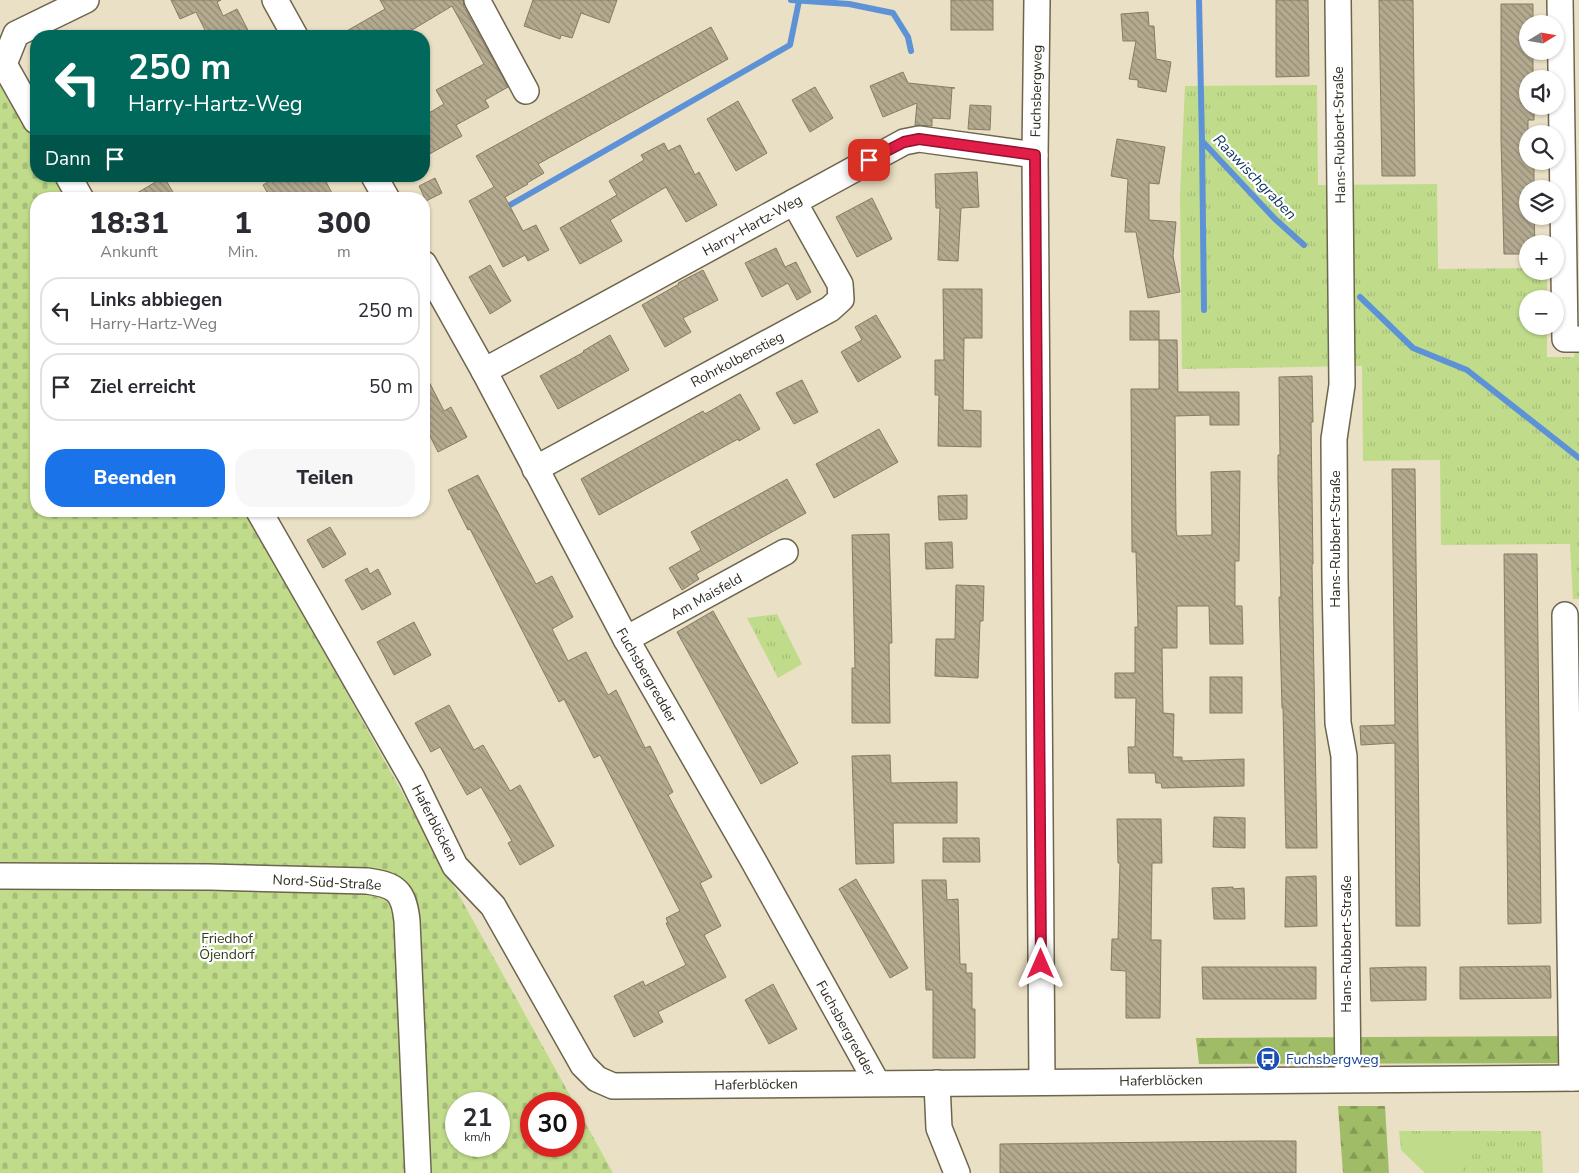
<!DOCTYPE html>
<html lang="de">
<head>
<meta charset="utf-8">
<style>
  :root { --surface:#fff; --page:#f7f7f7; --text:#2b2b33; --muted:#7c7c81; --line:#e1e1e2; --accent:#1a73e8 }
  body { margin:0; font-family:"Nunito Sans",sans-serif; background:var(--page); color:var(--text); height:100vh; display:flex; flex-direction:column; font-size:19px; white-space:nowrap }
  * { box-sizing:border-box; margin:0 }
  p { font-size:16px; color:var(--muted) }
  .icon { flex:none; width:28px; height:28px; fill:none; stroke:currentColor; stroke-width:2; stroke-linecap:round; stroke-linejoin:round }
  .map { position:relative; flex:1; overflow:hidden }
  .side { position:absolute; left:30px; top:192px; width:400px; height:325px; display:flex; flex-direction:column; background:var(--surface); border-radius:20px; box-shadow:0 1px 4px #0004 }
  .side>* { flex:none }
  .hud { position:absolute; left:30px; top:30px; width:400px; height:152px; border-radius:20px; box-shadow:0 1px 4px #0004; background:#00695c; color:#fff; overflow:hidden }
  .needle { width:32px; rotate:79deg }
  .fabs { position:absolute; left:1519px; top:15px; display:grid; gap:10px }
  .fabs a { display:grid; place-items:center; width:45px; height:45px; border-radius:50%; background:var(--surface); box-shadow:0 1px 4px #0004; font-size:25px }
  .speed { position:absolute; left:445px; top:1092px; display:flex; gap:10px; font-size:25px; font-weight:700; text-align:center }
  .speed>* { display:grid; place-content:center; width:65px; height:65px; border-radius:50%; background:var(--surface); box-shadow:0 1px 4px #0004; line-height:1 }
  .speed small { font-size:12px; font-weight:400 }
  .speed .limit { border:8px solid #d22; background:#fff; color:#111 }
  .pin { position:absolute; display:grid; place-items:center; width:42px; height:42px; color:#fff; margin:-21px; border-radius:10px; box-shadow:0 2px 8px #0006 }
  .me { position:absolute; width:55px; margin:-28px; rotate:0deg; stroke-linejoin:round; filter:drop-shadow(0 0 4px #0008) }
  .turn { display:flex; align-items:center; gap:18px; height:105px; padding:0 15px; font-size:22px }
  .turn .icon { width:65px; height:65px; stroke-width:2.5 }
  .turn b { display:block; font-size:35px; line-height:42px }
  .then { display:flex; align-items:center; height:48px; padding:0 15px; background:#0003; gap:10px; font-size:19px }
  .eta { display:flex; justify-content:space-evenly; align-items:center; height:85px; text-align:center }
  .eta b { font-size:30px; font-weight:800; line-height:35px }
  .button { display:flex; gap:10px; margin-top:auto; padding:10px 15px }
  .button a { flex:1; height:58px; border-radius:20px; background:var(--accent); color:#fff; font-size:20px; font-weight:800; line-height:58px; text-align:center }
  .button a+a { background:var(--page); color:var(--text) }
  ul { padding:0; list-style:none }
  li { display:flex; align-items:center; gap:15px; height:68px; margin:0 10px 8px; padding:0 5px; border:2px solid var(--line); border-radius:20px }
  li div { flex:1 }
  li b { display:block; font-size:19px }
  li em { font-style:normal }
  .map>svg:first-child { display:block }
</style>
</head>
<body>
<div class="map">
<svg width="1579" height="1173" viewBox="0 0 1579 1173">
  <defs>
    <pattern id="grass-tufts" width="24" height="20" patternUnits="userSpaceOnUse" patternTransform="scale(1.25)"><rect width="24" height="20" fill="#c0dc8b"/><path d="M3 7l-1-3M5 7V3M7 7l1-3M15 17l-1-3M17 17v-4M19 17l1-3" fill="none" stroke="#a5bd78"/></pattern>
    <pattern id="forest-firs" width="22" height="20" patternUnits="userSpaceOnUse" patternTransform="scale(1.25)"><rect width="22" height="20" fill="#a0bc66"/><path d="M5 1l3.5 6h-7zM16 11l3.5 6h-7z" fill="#839954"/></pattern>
    <pattern id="cemetery-stones" width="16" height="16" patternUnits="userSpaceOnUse" patternTransform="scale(1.25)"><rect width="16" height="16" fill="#c0dc8b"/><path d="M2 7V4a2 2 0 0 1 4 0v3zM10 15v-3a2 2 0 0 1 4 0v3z" fill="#a5bd78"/></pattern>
    <pattern id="building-back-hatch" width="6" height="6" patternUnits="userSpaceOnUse" patternTransform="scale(1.25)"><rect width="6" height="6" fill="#b3aa90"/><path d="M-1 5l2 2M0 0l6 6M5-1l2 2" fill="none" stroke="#928b75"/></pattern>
  </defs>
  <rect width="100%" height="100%" fill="#eae0c5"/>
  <g fill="url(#grass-tufts)">
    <polygon points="1317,85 1318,185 1437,184 1438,269 1527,268 1528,271 1547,271 1547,299 1528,299 1528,326 1547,326 1547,357 1574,357 1575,351 1579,351 1579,599 1573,599 1570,544 1441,545 1440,460 1363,461 1362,366 1182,369 1180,194 1185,86"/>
    <polygon points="777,614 802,664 778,678 747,618"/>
    <polygon points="1399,1131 1541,1131 1543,1173 1425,1173 1401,1150"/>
  </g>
  <g fill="url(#forest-firs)">
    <polygon points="1579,1036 1579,1063 1199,1064 1196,1038"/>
    <polygon points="1338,1106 1385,1106 1389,1173 1343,1173"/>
  </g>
  <path fill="url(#cemetery-stones)" fill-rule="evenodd" d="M0,68L36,133V176H60L73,199H36V511H246L613,1173H0ZM456,1104H499V1146H456ZM531,1104H574V1146H531Z"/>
  <polygon fill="#c0dc8b" points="1400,1135 1466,1135 1464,1169 1460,1173 1427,1173 1404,1151 1402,1147"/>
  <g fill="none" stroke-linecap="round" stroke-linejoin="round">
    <g stroke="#5d92d7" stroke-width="6">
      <polyline points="791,0 849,4 893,13 908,37 911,51"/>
      <polyline points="1199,0 1202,141 1275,219 1304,245"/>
      <polyline points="1202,141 1204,310"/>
      <polyline points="503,209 790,45 799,1"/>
      <polyline points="1360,297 1413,348 1467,370 1579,458"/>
    </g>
  </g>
  <g fill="url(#building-back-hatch)" stroke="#857c63">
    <polygon points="171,0 221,0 217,2 223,16 237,9 251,36 208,36 196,12 180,19"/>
    <polygon points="380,0 463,0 464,7 508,87 485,100 489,107 456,125 462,136 424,157 424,116 444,104 436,90 484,64 452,6 402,36 338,36 385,9"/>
    <polygon points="533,0 617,0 609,23 581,13 572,38 561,35 560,39 524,26"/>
    <rect x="951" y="0" width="42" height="30"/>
    <polygon points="1276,0 1308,0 1309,76 1276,77"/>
    <polygon points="1379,0 1413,0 1415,176 1382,176"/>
    <polygon points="1501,4 1533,4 1533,24 1528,24 1528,51 1533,51 1533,79 1528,79 1528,106 1534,106 1534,120 1528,120 1528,161 1534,161 1534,183 1528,184 1528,216 1534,216 1535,244 1528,244 1528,254 1504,254 1501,139"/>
    <polygon points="1148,12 1149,26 1154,26 1156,59 1171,62 1166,92 1138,87 1138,80 1129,79 1136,41 1123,41 1121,14"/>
    <polygon points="711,27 728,59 538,164 544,173 527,183 528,184 505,197 523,231 536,225 549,250 528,261 525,255 503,267 469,201 494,187 476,156"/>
    <polygon points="903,72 908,83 955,88 952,88 950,119 932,118 932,126 915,125 917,103 883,117 870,86"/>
    <polygon points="815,87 833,118 810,132 792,100"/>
    <polygon points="738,101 767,153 736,171 707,119"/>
    <polygon points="970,105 991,106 990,130 968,129"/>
    <polygon points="1117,139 1165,147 1159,184 1149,183 1149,220 1176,222 1173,256 1180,292 1148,298 1136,232 1125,232 1128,179 1111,176"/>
    <polygon points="664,143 668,151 680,145 695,175 699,172 717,205 686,222 666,187 610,220 622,241 580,264 560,228 617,195 609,181 644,160 641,155"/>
    <polygon points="977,172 979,207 961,208 958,261 938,260 940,208 936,208 935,174"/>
    <polygon points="278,176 323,176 335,199 271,199 263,185"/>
    <polygon points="164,177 177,199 127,199"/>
    <polygon points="435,178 442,193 426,201 419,186"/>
    <polygon points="872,198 892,239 857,257 836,217"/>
    <polygon points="776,248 785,267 796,262 811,292 797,300 788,283 762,297 745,263"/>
    <polygon points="490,265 511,301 490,314 469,277"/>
    <polygon points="703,270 718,300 683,318 691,332 665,347 642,305 679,284 678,283"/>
    <polygon points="943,289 982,289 982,338 964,338 963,410 981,411 981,447 938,446 939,395 935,395 935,360 944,360"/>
    <rect x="1130" y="311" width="29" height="29"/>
    <polygon points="876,315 901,357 858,382 841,352 862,340 855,327"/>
    <polygon points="610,335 629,370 558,409 540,376 584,352 583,351"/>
    <polygon points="1159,340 1177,340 1178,392 1239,392 1239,425 1210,425 1210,415 1175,416 1176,529 1177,536 1212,535 1211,472 1240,471 1239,561 1235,561 1235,606 1242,606 1243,644 1210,644 1209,606 1177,606 1177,648 1162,648 1163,713 1174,714 1173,757 1182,757 1182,761 1244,759 1244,786 1162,788 1161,783 1156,783 1155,773 1129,773 1128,747 1135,747 1136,698 1115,698 1115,673 1135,673 1135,627 1138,627 1136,552 1132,552 1131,389 1159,389"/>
    <polygon points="424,372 444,411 451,407 467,437 438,452 424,424"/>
    <polygon points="1312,376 1313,422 1311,422 1313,564 1312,564 1317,848 1286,848 1283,708 1282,708 1279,597 1281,597 1278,478 1278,455 1280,455 1279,377"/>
    <polygon points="802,380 818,412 794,424 776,393"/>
    <polygon points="740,394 760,429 739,441 738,439 599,515 581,479 703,411 705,414"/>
    <polygon points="879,429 898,462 834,498 816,464"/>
    <polygon points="1392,469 1415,469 1420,926 1396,926 1395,743 1361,745 1360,726 1395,725"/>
    <polygon points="478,475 536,584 552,576 573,617 552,629 568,661 586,652 608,695 616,690 645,748 650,746 673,792 668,795 712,877 700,883 721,926 704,935 726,977 658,1012 663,1022 634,1037 614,996 643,981 645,986 686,965 666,923 668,923 666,918 680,911 600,755 594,758 564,699 559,702 470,529 468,530 448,490"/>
    <polygon points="787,479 806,513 696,574 699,579 682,590 669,568 701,550 691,532"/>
    <polygon points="967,495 967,519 939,520 938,496"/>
    <polygon points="330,527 346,554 323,568 307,540"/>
    <polygon points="889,534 892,643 889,643 890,723 852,723 852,668 855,668 852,535"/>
    <polygon points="952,542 953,568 926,569 925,543"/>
    <polygon points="1504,554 1537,554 1541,923 1508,924"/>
    <polygon points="367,568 370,574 378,569 391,594 362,610 345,580"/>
    <polygon points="956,585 984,586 983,621 980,621 978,678 935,676 936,639 955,639"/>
    <polygon points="713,611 798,763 761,784 677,632"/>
    <polygon points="414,622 431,655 394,675 377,642"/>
    <rect x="1210" y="677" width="32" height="36"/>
    <polygon points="449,705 474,750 483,745 510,791 520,785 554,846 520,865 508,843 512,841 481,787 467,795 440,747 431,752 415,723"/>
    <polygon points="890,755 891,783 957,782 957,823 893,823 894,863 856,864 852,756"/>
    <polygon points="1214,817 1245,818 1245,848 1213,847"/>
    <polygon points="1117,819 1161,819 1162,863 1152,863 1151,940 1161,940 1160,1018 1126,1018 1126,971 1111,970 1112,939 1118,939 1120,863 1118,863"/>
    <polygon points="943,838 979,838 980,862 943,862"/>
    <polygon points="1316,876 1317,926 1285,927 1286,877"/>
    <polygon points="856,879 908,968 890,978 839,889"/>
    <polygon points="922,880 946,880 947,900 958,899 960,964 966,964 966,973 972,973 972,1009 975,1009 975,1058 933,1058 933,990 926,990"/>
    <polygon points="1233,887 1233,889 1244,888 1245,919 1214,919 1212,888"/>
    <polygon points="1550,966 1551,998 1460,999 1460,967"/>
    <polygon points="1202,967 1316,967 1316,999 1203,999"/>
    <polygon points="1407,967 1426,967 1426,1000 1371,1001 1370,968"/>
    <polygon points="773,984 797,1029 769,1044 745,1000"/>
    <polygon points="1259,1141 1296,1141 1296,1173 1000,1173 1000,1144"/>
  </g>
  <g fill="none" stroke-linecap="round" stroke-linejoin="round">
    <g stroke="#6e654d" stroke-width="28">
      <g id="minor">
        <polyline points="275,0 295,36"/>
        <polyline points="477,0 526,91"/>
        <polyline points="1037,0 1035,155 1042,1082"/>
        <polyline points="1338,0 1342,385 1334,439 1335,580 1338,723 1344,756 1348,1078"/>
        <polyline points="1560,0 1565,339 1579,339"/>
        <polyline points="36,121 4,64 16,34 86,0"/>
        <polyline points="68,176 81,199"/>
        <polyline points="374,176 387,199"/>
        <polyline points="424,264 484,371 626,639 753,860 877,1083"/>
        <polyline points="484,371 904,142 919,139 1035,155"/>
        <polyline points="535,469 830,309 841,299 840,284 794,202"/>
        <polyline points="259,511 412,778 455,866 493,906 583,1065 597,1079 613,1086 1579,1078"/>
        <polyline points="1565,615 1572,1078"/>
        <polyline points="626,639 785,552"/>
        <path d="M0,876L209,877L367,881C396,885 404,891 407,921L418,1173"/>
        <polyline points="937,1083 939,1128 957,1173"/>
      </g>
    </g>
    <use href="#minor" stroke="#fff" stroke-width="25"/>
  </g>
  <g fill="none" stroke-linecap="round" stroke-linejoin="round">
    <g stroke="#92132f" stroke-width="12">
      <polyline id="route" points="869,160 904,142 919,139 1035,155 1041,964"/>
    </g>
    <use href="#route" stroke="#e11d48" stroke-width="9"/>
  </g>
  <defs>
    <g id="bus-disc" transform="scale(1.25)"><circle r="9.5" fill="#1a4fb4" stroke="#fff"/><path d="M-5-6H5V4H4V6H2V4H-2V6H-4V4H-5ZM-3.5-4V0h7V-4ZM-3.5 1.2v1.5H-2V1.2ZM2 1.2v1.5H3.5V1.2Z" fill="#fff"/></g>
  </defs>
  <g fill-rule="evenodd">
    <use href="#bus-disc" x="1268" y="1059"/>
  </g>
  <g text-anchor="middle" stroke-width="4.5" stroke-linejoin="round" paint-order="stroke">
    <g font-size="14" fill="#312d23" stroke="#fff">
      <text transform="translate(1036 91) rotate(-89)" y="5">Fuchsbergweg</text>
      <text transform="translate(1339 135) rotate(-91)" y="5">Hans-Rubbert-Straße</text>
      <text transform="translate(752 225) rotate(-29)" y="5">Harry-Hartz-Weg</text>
      <text transform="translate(737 359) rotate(-28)" y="5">Rohrkolbenstieg</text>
      <text transform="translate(1335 539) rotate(-90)" y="5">Hans-Rubbert-Straße</text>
      <text transform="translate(706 596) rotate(-29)" y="5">Am Maisfeld</text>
      <text transform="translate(647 675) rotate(60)" y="5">Fuchsbergredder</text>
      <text transform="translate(435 823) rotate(63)" y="5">Haferblöcken</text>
      <text transform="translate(327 882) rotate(3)" y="5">Nord-Süd-Straße</text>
      <text transform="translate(1346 944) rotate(-90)" y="5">Hans-Rubbert-Straße</text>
      <text transform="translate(846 1028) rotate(61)" y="5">Fuchsbergredder</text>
      <text transform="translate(1161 1080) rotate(-1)" y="5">Haferblöcken</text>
      <text transform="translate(756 1084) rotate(-1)" y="5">Haferblöcken</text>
    </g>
    <g font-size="14" fill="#313d18" stroke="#fff">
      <text x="227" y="943">Friedhof<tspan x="227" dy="16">Öjendorf</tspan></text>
    </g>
    <g font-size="14" fill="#164399" stroke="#fff" text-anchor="start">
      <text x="1286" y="1064">Fuchsbergweg</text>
    </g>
    <g font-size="15" font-style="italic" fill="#113662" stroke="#fff">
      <text transform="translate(1255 177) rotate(46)" y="5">Raawischgraben</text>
    </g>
  </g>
</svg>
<div class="fabs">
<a><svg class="needle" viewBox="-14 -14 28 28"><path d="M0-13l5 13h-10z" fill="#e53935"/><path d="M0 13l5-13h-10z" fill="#7c7c81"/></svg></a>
<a><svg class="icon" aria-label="sound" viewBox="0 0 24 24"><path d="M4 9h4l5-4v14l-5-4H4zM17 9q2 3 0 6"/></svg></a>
<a><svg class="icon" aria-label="search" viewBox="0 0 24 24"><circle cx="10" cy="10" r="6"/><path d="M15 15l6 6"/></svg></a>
<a><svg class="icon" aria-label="layers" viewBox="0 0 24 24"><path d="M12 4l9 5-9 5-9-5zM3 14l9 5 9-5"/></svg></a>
<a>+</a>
<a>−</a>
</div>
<div class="speed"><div>21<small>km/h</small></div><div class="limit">30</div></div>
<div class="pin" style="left:869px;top:160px;background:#d93025"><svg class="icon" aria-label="arrive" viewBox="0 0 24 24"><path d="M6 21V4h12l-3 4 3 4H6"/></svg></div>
<svg class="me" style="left:1041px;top:964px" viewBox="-20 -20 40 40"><path d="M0-17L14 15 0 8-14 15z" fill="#e11d48" stroke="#fff" stroke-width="4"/></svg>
<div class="hud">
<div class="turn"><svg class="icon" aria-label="left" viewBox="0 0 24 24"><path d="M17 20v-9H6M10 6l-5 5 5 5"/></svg><div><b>250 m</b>Harry-Hartz-Weg</div></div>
<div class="then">Dann<svg class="icon" aria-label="arrive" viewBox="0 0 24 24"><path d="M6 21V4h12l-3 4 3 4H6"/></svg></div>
</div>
<section class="side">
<div class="eta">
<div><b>18:31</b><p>Ankunft</p></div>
<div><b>1</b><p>Min.</p></div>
<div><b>300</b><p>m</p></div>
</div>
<ul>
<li><svg class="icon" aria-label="left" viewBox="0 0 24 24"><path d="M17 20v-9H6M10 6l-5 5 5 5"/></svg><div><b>Links abbiegen</b><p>Harry-Hartz-Weg</p></div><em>250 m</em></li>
<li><svg class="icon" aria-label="arrive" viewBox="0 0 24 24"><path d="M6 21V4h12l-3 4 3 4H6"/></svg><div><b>Ziel erreicht</b></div><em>50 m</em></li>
</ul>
<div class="button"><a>Beenden</a><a>Teilen</a></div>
</section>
</div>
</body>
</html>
